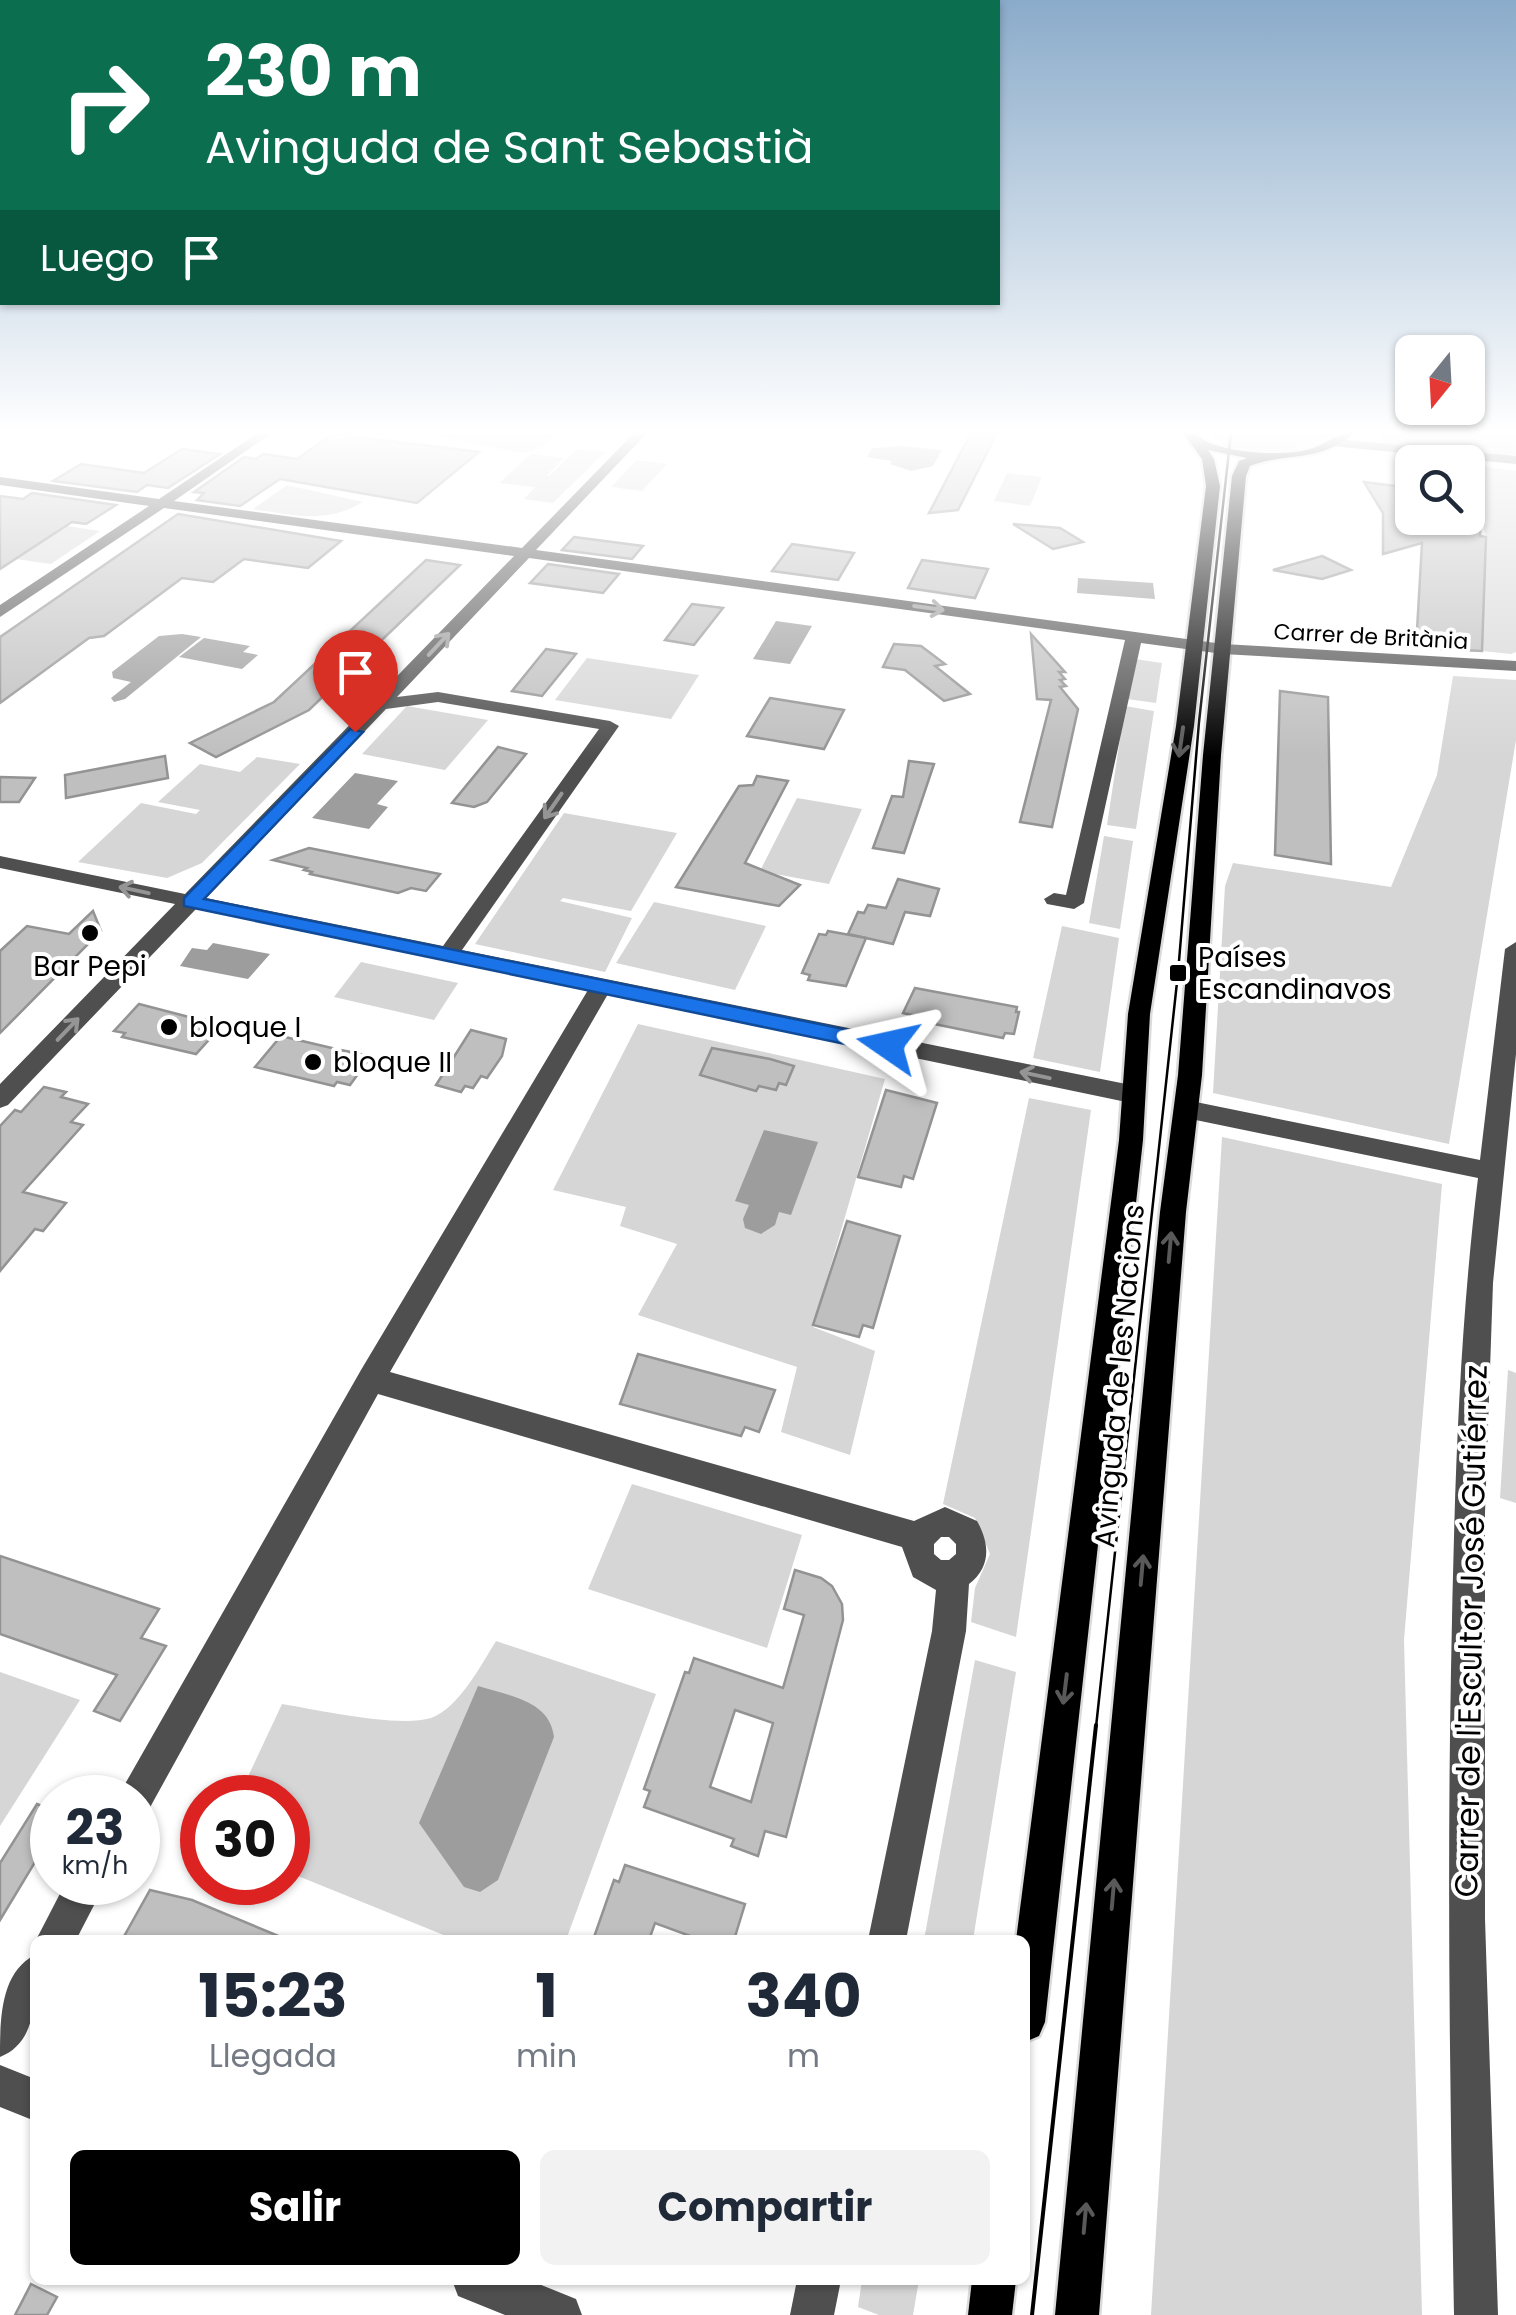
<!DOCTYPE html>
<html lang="es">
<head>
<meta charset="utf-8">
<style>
  :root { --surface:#fff; --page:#f2f2f3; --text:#1f2937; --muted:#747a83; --accent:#000 }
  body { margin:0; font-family:Poppins,sans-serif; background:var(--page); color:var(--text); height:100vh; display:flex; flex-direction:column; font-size:38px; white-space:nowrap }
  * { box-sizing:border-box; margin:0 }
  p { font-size:32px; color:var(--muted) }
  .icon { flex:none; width:55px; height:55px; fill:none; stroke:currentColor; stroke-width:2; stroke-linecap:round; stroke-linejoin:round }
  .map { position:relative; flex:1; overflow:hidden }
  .drawer { position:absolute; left:30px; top:1935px; width:1000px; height:350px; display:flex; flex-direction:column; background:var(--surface); border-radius:15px; box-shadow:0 2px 8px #0004 }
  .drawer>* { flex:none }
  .hud { position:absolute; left:0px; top:0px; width:1000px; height:305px; box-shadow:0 2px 8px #0004; background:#0b6e4f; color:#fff; overflow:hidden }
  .needle { width:65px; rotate:198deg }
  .fabs { position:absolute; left:1395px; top:335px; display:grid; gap:20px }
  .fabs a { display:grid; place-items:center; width:90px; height:90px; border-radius:15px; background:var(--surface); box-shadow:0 2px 8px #0004; font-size:50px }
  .speed { position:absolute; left:30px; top:1775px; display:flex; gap:20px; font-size:50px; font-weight:700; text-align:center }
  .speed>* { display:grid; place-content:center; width:130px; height:130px; border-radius:50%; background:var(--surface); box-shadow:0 2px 8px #0004; line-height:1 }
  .speed small { font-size:25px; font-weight:400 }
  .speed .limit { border:15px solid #d22; background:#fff; color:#111 }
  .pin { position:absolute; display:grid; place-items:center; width:85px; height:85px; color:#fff; margin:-102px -42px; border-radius:50% 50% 50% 0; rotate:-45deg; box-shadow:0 0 10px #0007 }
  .pin .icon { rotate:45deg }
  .me { position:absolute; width:110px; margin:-55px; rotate:281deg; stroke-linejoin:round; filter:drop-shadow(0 0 8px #0008) }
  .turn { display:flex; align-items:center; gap:35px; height:210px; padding:0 40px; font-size:45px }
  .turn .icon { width:130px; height:130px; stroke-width:2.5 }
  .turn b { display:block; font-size:70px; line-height:85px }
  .then { display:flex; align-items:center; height:95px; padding:0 40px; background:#0003; gap:20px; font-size:38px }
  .eta { display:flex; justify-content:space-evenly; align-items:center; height:170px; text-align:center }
  .eta b { font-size:60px; font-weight:700; line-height:70px }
  .cta { display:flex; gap:20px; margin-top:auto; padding:20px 40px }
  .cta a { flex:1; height:115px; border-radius:15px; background:var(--accent); color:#fff; font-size:40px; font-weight:700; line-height:115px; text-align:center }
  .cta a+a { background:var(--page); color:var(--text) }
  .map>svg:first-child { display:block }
</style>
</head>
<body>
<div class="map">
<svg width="1516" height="2315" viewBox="0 0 1516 2315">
  <rect width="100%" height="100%" fill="#fff"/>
  <g fill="#d6d6d6">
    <polygon points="556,433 541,448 523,453 424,434"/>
    <path d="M1207,433H1335C1302,455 1239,462 1207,433Z"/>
    <polygon points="1379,433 1516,433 1516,458 1380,444"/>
    <polygon points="577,449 605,452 553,503 524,499 535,487 499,483 531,454 564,458 547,475 549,476"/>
    <polygon points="637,460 667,464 642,491 611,487"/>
    <polygon points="1469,465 1516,471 1516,652 1511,654 1482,651 1486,537"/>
    <polygon points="1007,473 1042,477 1030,506 994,501"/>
    <path d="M287,485L363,502C327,524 293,515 253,509Z"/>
    <polygon points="67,526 100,531 51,564 16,559"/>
    <polygon points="587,658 699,675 671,719 555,700"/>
    <polygon points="1135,659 1162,663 1156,703 1127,699"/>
    <polygon points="1453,676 1516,680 1516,740 1449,1144 1213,1093 1225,886 1233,863 1391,887 1437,775"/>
    <polygon points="407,706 488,720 445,770 362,754"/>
    <polygon points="1125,706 1154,711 1136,829 1107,825"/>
    <polygon points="257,757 300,764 202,863 167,878 78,862 141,803 196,814 200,810 158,802 200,764 240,772"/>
    <polygon points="797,798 862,809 829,884 760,871"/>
    <polygon points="564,813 677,833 631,911 563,898 560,901 632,918 605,972 475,944"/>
    <polygon points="1104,836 1133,841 1120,929 1089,923"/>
    <polygon points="654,902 766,926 735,990 616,963"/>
    <polygon points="1062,926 1119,938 1100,1072 1033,1058"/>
    <polygon points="361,962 458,983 434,1020 334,997"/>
    <polygon points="638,1024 885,1079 813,1327 875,1351 850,1455 781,1432 797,1367 638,1315 677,1244 620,1226 626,1207 553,1190"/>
    <polygon points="1029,1098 1091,1110 1016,1637 971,1622 975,1588 990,1554 975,1518 943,1504"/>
    <polygon points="1222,1137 1442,1184 1404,1640 1422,2315 1151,2315"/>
    <polygon points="1508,1370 1516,1373 1516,1503 1500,1498"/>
    <polygon points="632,1484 802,1535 767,1648 588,1589"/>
    <path d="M496,1641L656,1694L566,1940H456L288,1872V1798H238L282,1704C318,1710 399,1728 431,1718C459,1708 481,1665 496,1641Z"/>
    <polygon points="975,1660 1016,1672 973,1940 924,1940"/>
    <polygon points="0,1672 80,1700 0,1826"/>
    <polygon points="862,2280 919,2280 913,2315 879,2315 858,2307"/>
  </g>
  <g fill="#9d9d9d">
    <polygon points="902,446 942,450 933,466 911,471 890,464 892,461 867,457 872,448"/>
    <polygon points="1078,578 1153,583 1155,599 1077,593"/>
    <polygon points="776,621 812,626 790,664 753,659"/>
    <polygon points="182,634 201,637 125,699 114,702 111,698 131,682 113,678 112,672 159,636"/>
    <polygon points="204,638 250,646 243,652 258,655 242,669 179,657"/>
    <polygon points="355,773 398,781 377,804 388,807 369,829 312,818"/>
    <polygon points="213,943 270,954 248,979 180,966 192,948 207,950"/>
    <polygon points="764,1130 818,1142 791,1215 779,1212 775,1225 761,1234 745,1228 743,1219 749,1205 735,1201"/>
    <path d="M478,1686C509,1696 550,1700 554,1737L498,1880L480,1892L464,1887L419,1823Z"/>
  </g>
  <g fill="#bfbfbf" stroke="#939393" stroke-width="2.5" fill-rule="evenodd">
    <polygon points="971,433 997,433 958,510 929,513"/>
    <polygon points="333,434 479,452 417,503 280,479 240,506 197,500 204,493 194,492 244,457 256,459 263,454 297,459"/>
    <polygon points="182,449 220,454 168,488 147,485 137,492 53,481 81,464 144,473"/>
    <polygon points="1364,482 1412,488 1412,518 1480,518 1480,536 1486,537 1482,651 1416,648 1422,543 1383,554 1383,513"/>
    <polygon points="32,493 116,505 86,524 72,522 0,569 0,496 23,499"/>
    <polygon points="178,514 341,541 308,568 244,559 213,582 182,578 104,636 89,638 0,703 0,637"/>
    <polygon points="1013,524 1060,528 1083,542 1053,549"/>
    <polygon points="574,537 643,546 632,559 562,550"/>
    <polygon points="792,544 854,553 838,580 772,571"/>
    <polygon points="1322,556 1351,570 1322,579 1273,570"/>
    <polygon points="426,560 460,565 309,710 216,757 190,743 274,702"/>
    <polygon points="922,560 988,569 975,598 908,588"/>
    <polygon points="548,564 619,574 603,593 530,583"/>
    <polygon points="692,604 723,608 694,645 665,640"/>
    <polygon points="1031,634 1065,672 1059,672 1065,679 1060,680 1066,686 1060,687 1078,709 1052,827 1020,822 1051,700 1037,699"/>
    <polygon points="894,644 921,646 945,664 935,666 970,694 944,701 905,670 883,667"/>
    <polygon points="546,649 576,654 542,696 512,691"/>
    <polygon points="1280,691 1328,697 1331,864 1275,855"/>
    <polygon points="770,698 844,710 824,749 747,736"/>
    <polygon points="498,747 526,754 487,802 474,807 452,803"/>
    <polygon points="165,756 168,778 66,798 65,775"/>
    <polygon points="909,761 934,764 904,853 873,848 892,796 903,797"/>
    <polygon points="757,776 788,781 745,863 800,885 779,906 676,887 739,786 753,785"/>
    <polygon points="0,777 35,778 19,802 0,802"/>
    <polygon points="309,848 440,874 426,891 411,888 398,893 310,874 312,872 304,870 307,868 273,860"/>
    <polygon points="898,879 939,889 930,916 905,912 893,944 848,934 858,912 864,913 868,905 886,908"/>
    <polygon points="93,911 101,931 0,1033 0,951 27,926 69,934"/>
    <polygon points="828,931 866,938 846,986 808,980 810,975 802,973 819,934 826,935"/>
    <polygon points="915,988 1017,1007 1016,1012 1019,1012 1014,1034 1005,1033 1003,1038 910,1019 912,1015 903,1013"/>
    <polygon points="139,1004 189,1017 224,1023 196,1054 122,1037 125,1033 114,1031"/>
    <polygon points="471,1030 506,1039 502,1056 487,1078 481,1076 473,1088 465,1086 461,1092 436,1085"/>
    <polygon points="281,1036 336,1049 371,1056 350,1085 337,1082 334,1086 255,1067"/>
    <polygon points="712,1048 770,1059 794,1066 786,1085 779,1083 776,1090 759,1086 756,1091 700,1075"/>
    <polygon points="44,1087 66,1092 61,1097 88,1104 71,1122 83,1125 23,1192 66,1203 43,1231 35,1229 0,1271 0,1126 15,1110 21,1112"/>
    <polygon points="886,1090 937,1103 913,1179 904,1176 901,1187 858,1177"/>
    <polygon points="847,1221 900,1236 873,1328 863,1325 859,1337 813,1325"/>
    <polygon points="638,1354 775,1390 759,1432 745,1427 741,1436 620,1404"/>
    <polygon points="0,1556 159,1609 141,1638 166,1646 120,1721 94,1711 117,1675 0,1634"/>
    <path d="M795,1570L821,1578L832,1586L842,1604L843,1620L786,1837L765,1831L758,1856L731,1846L734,1839L644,1807L650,1791L644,1789L685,1672L689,1673L694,1658L783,1688L804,1615L784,1609ZM735,1710L773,1723L751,1802L710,1787Z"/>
    <polygon points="37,1804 52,1810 52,1834 0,1920 0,1863"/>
    <polygon points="625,1865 745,1904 734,1940 701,1940 655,1923 649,1940 593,1940 614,1880 619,1882"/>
    <polygon points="150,1890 192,1900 288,1940 122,1940"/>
    <polygon points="31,2284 57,2297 47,2315 15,2315"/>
  </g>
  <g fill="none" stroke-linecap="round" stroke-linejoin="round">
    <g stroke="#dbdbdb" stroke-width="5">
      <g id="major">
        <path d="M1183,433H1195C1213,454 1285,457 1310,449C1327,444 1336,433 1353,433C1322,463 1286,452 1250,466L1246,476L1221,755L1202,1075L1186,1212L1099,2315H1055L1160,1212L1178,1075L1203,755L1232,476L1239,461L1247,458L1208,450L1214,459L1220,486L1194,726L1150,1014L1143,1140L1045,2022L1039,2036L1025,2042V1940H1016L1119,1140L1128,1014L1176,726L1206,486L1202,459Z"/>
        <polygon points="972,2280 1016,2280 1012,2315 968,2315"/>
      </g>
    </g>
    <g fill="#4f4f4f" fill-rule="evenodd">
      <path d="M258,433H272L174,501L522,548L634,433H647L536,550L1223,644L1516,661V671L1223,654L1141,643L1084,903L1074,909L1047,904L1044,899L1054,893L1066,895L1125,640L529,558L397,697L438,692L610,721L619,726L462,950L1131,1085L1143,1094L1131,1103L608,994L390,1372L914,1521L945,1507L977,1521C990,1544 991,1567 969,1584L966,1631L906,1940H868L932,1631L936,1590L913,1577L902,1547L378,1394L148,1811L138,1815V1798H117L361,1370L588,990L196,909L8,1105L0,1108V1084L175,904L0,868V856L185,894L514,556L164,508L0,617V605L149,506L0,485V477L159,499ZM438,702L599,729L443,946L206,898L386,709ZM941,1537H949L956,1544V1554L949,1560H941L934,1554V1544Z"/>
      <polygon points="1336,439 1516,456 1516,464 1332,446 1330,443"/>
      <path d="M1516,942V1054L1493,1283L1485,1513V1919L1498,2315H1454C1450,2100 1447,1885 1451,1670C1454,1506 1458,1342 1478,1178L1186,1118L1174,1109L1186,1100L1480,1160L1505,949Z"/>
      <polygon points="66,1882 106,1882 76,1940 36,1940"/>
      <path d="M35,1955C35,1992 40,2041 0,2057C0,2021 0,1972 35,1955Z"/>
      <polygon points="0,2065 35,2079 35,2121 0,2107"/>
      <polygon points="452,2280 529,2280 576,2299 582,2315 505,2315 458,2296"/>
      <polygon points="797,2280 841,2280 834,2315 790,2315"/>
    </g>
    <use href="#major" fill="#000" fill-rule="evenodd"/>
    <polyline stroke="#000" stroke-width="2.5" points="1096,1727 1178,973 1199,722 1231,433"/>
    <polyline stroke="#000" stroke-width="4" points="1032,2315 1096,1725"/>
  </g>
  <defs><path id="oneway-shaft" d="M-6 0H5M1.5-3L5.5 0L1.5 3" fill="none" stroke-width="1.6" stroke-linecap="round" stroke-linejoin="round" transform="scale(2.5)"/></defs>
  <g stroke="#959595">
    <use href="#oneway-shaft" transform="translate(929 608) rotate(8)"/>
    <use href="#oneway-shaft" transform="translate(439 644) rotate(-47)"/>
    <use href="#oneway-shaft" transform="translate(553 806) rotate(125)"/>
    <use href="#oneway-shaft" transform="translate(134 890) rotate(-168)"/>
    <use href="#oneway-shaft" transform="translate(68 1029) rotate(-46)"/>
    <use href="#oneway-shaft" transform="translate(1035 1075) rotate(-168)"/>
  </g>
  <g stroke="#595959">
    <use href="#oneway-shaft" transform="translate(1181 742) rotate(98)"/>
    <use href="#oneway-shaft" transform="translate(1170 1247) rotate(-85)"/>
    <use href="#oneway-shaft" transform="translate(1142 1570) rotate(-85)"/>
    <use href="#oneway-shaft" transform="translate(1065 1689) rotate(97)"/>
    <use href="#oneway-shaft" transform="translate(1113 1894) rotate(-85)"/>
    <use href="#oneway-shaft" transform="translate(1085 2218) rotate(-85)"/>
  </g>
  <linearGradient id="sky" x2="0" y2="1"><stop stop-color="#8aabca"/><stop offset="0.57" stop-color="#fff"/><stop offset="1" stop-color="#fff" stop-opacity="0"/></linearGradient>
  <rect width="1516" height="757" fill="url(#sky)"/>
  <polygon fill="#1a73e8" stroke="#114b97" stroke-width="2.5" points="350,729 363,732 204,899 888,1038 898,1045 888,1053 184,906 184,898"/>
  <g fill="#000" stroke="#fff" stroke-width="4">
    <circle cx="90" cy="933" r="10"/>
    <rect x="1168" y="963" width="20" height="20" rx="5"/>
    <circle cx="169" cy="1027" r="10"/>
    <circle cx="313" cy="1062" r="10"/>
  </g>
  <g text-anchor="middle" stroke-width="8" stroke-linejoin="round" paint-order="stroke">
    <g font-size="22" fill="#000" stroke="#fff">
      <text transform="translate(1371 636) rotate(3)" y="8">Carrer de Britània</text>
    </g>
    <g font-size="28" fill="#000" stroke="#fff" text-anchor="start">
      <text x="1198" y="967">Países<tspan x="1198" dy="32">Escandinavos</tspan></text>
      <text x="90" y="976" text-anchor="middle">Bar Pepi</text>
      <text x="189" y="1037">bloque I</text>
      <text x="333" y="1072">bloque II</text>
    </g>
    <g font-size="28" fill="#000" stroke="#fff">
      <text transform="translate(1119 1376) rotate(-85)" y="10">Avinguda de les Nacions</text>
    </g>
    <g font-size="32" fill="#000" stroke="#fff">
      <text transform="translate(1471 1631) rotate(-89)" y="11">Carrer de l'Escultor José Gutiérrez</text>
    </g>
  </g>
</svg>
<div class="fabs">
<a><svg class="needle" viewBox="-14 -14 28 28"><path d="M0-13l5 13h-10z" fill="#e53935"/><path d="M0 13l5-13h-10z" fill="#747a83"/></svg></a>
<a><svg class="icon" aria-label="search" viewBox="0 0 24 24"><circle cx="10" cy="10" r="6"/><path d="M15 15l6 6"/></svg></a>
</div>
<div class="speed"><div>23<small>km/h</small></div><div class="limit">30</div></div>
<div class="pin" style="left:355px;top:732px;background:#d93025"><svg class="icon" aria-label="arrive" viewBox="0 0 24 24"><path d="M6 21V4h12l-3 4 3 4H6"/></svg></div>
<svg class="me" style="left:888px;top:1045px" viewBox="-20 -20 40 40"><path d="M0-17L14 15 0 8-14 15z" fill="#1a73e8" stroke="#fff" stroke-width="4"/></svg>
<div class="hud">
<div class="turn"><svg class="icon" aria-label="right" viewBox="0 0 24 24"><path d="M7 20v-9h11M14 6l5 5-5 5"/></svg><div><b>230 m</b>Avinguda de Sant Sebastià</div></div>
<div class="then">Luego<svg class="icon" aria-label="arrive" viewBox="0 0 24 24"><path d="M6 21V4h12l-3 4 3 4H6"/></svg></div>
</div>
<section class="drawer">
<div class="eta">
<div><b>15:23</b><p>Llegada</p></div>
<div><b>1</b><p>min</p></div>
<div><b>340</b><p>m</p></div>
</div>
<div class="cta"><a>Salir</a><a>Compartir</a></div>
</section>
</div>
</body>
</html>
